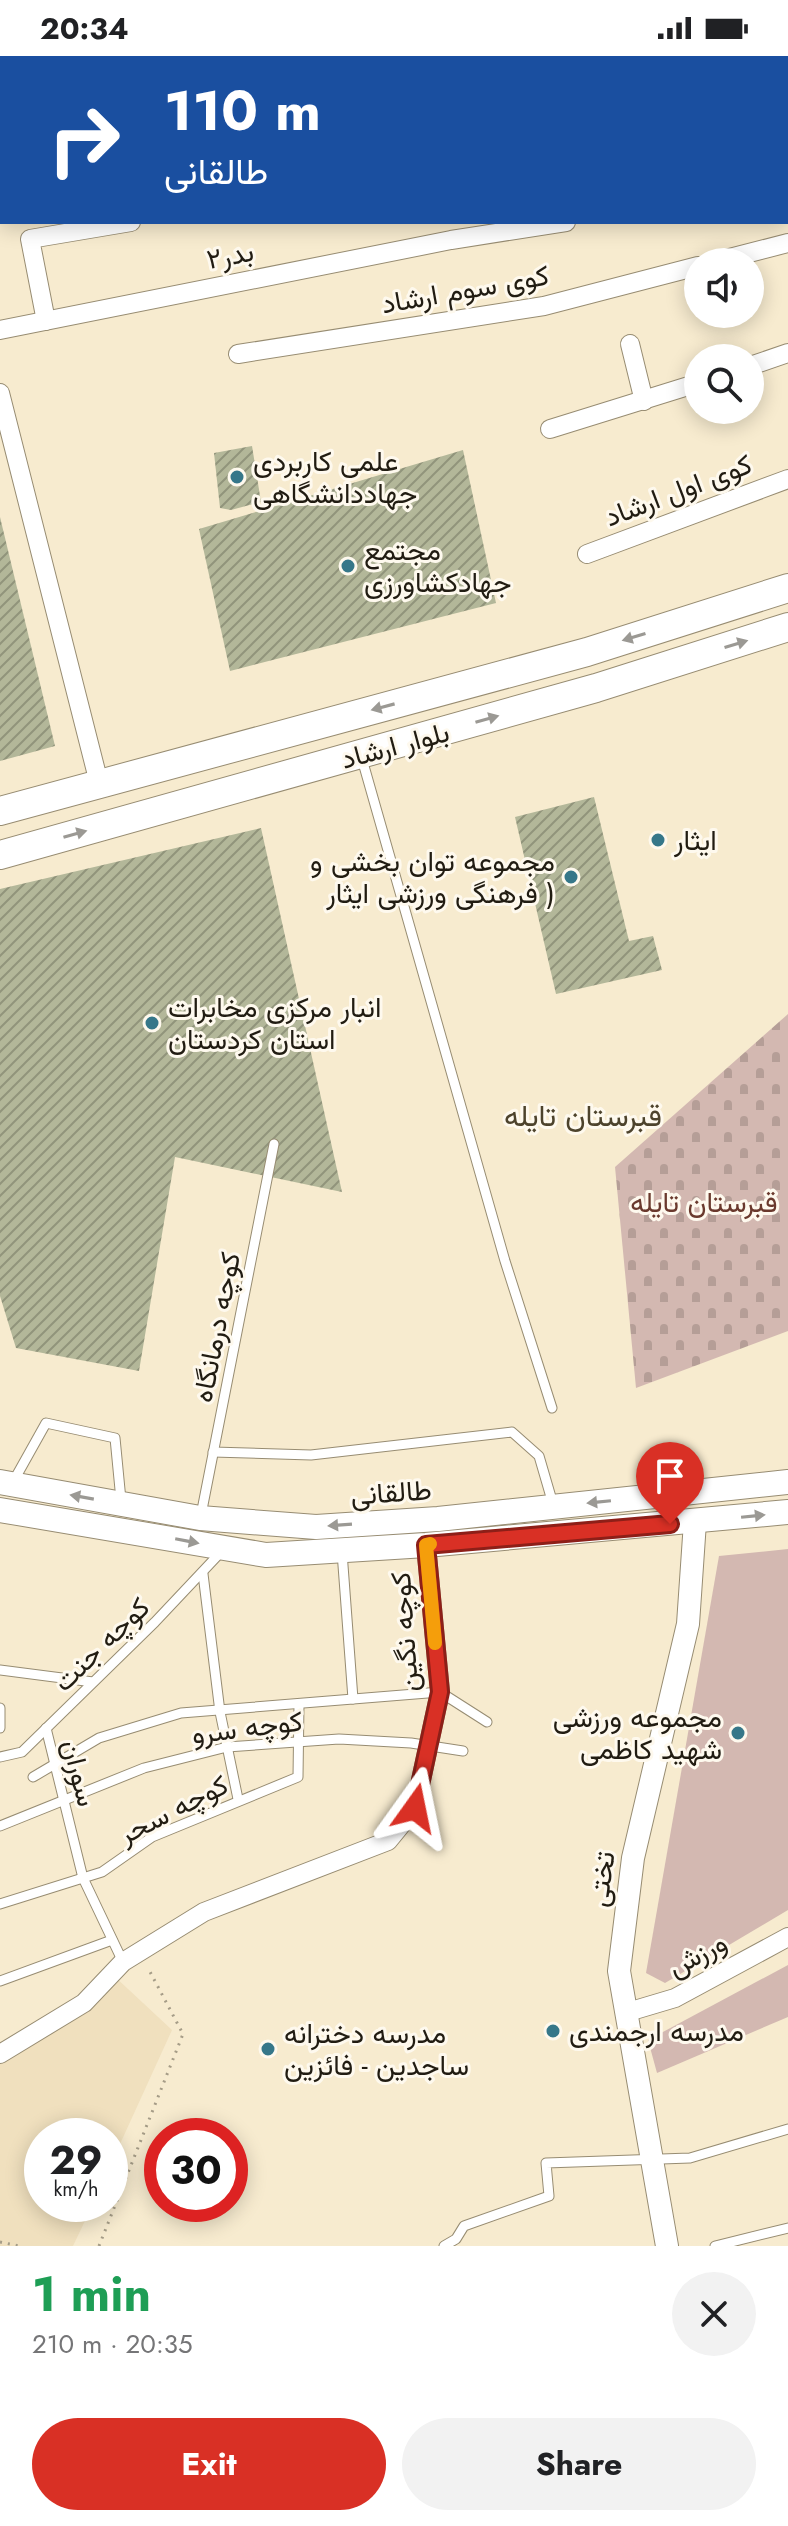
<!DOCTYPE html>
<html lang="en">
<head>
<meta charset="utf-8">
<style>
  :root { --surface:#fff; --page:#f2f2f2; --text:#202124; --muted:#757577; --accent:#d93025 }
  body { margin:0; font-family:Jost,Vazirmatn,sans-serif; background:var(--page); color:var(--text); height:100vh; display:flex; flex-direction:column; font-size:30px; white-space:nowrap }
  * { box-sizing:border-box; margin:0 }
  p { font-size:26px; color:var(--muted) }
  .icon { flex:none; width:44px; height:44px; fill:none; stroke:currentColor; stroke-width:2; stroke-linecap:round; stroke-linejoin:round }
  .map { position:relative; height:2190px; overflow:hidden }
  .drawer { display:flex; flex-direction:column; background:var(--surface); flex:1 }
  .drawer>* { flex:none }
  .top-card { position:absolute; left:0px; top:0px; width:788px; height:168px; box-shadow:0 4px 20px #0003; background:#1a4fa0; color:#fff; overflow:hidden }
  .fabs { position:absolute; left:684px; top:192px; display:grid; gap:16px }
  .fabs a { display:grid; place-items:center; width:80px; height:80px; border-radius:50%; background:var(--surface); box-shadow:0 4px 20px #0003; font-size:40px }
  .speed { position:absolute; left:24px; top:2062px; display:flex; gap:16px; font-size:40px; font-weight:700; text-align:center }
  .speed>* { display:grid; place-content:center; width:104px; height:104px; border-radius:50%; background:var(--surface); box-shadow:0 4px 20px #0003; line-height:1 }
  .speed small { font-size:20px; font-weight:400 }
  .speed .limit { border:12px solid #d22; background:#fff; color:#111 }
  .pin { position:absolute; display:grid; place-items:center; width:68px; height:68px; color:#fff; margin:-82px -34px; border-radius:50% 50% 50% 0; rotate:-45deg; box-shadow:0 0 8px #0007 }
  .pin .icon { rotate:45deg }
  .me { position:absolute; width:88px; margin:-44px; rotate:12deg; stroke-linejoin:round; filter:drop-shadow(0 0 6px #0008) }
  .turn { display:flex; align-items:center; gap:28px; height:168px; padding:0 32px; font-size:36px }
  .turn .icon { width:104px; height:104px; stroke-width:2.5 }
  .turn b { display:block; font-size:56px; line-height:68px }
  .round { display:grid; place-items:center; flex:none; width:84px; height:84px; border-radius:42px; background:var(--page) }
  .overview { display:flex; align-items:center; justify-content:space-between; height:136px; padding:0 32px }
  h1 { font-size:48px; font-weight:700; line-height:60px; color:#1e9e55 }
  .action { display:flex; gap:16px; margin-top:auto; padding:16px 32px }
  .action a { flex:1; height:92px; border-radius:48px; background:var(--accent); color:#fff; font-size:32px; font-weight:700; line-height:92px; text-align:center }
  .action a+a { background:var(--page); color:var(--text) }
  .status { display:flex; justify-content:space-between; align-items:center; height:56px; padding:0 40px; background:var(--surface); direction:ltr }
  .status svg { height:22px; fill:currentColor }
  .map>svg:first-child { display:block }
</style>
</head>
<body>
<div class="status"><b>20:34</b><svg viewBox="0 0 49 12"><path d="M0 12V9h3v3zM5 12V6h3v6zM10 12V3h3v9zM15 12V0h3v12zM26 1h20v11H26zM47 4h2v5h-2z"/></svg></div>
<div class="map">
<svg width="788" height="2190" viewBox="0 0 788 2190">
  <defs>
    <pattern id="cemetery-stones" width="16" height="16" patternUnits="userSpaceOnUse" patternTransform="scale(2)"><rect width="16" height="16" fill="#d3b8b1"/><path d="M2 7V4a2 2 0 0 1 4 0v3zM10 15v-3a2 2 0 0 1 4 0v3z" fill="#b59e97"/></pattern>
    <pattern id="building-hatch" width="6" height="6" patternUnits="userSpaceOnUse" patternTransform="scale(2)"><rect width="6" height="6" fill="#b3b799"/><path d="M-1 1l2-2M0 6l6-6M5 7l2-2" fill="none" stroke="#91947b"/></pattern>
  </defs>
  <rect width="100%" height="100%" fill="#f7ebcf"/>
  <polygon fill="#f0e0be" points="113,1919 172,1974 110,2110 110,2080 42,2080 42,2148 93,2148 73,2190 0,2190 0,1998"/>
  <g fill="#d3b8b1">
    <polygon points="788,1493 788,1854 665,1927 646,1917 719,1500"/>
    <polygon points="788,1909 788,1961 657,2017 648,1984"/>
  </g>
  <polygon fill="url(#cemetery-stones)" points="788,958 788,1275 636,1332 615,1111"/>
  <g fill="url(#building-hatch)">
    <polygon points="252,390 261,446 231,454 220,452 214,397"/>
    <polygon points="463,394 496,547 230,615 199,473"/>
    <polygon points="0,461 55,690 0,705"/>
    <polygon points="594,741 629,885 653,880 662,914 556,938 515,761"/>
    <polygon points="261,772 342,1136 175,1101 139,1315 16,1292 0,1240 0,833"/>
  </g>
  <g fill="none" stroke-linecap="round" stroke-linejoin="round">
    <g stroke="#978c72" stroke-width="11">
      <g id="service">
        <polyline points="362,703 505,1205 552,1352"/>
        <polyline points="213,1396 311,1399 512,1376 539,1400 553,1448"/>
        <polyline points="13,1426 46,1367 115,1382 121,1444"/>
        <polyline points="201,1459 274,1088"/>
        <polyline points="342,1496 353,1643"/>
        <polyline points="203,1518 220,1656 238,1743"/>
        <polyline points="0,1614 93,1626"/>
        <polyline points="0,1652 0,1672"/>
        <polyline points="46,1672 83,1822 123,1906"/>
        <polyline points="0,1701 22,1696 155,1566 221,1496"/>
        <polyline points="33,1721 99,1682 181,1657 440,1636 487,1666"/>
        <polyline points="0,1770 144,1712 227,1691 339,1683 411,1687 463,1695"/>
        <polyline points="0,1848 102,1816 152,1781 298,1721 299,1648"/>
        <polyline points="0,1925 112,1884"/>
        <polyline points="444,2190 456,2183 464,2170 549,2140 546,2107 690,2102 788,2073"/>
        <polyline points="715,2190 788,2172"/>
      </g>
    </g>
    <g stroke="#978c72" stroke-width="20">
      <g id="minor">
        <polyline points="28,0 38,2"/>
        <polyline points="245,2 256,0"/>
        <polyline points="668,2 679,0"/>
        <polyline points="0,47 2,47"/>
        <polyline points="786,119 788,118"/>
        <polyline points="0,127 2,127"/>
        <polyline points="786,146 788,150"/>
        <polyline points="714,206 788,187"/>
        <polyline points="46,265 30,183 131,166"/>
        <polyline points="0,274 451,184 566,166"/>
        <polyline points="630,288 644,345"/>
        <polyline points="238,298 544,250 698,210"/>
        <polyline points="750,310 788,297"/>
        <polyline points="0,337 99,727"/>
        <polyline points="550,373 698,327"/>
        <polyline points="587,498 788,423"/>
        <polyline points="628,1956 675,1942 788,1881"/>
        <polyline points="0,1998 84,1947 123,1906 204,1856 388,1785 415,1752 440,1636 426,1489"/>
      </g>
    </g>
    <g stroke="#978c72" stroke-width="24">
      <polyline id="tertiary" points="667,2190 619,1915 633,1802 688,1568 695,1466"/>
    </g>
    <g stroke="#978c72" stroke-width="26">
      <g id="secondary">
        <polyline points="0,1426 200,1462 316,1471 438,1463 788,1426"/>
        <polyline points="0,1454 266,1499 426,1489 788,1456"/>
      </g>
    </g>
    <g stroke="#978c72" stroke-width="30">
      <g id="primary">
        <polyline points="0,755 587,596 788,532"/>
        <polyline points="0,799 596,632 788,571"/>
      </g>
    </g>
    <g stroke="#a59c87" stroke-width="3" stroke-dasharray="2 6" stroke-linecap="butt">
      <polyline points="0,2186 19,2190"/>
      <polyline points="99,2190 183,1978 148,1912"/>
    </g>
    <use href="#service" stroke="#fff" stroke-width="9"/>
    <use href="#minor" stroke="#fff" stroke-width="18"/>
    <use href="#tertiary" stroke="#fff" stroke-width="22"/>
    <use href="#secondary" stroke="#fff" stroke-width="24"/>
    <use href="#primary" stroke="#fff" stroke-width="28"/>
  </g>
  <defs><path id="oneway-solid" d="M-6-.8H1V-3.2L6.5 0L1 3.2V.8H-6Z" transform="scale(2)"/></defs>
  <g fill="#9b9994">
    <use href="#oneway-solid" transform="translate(634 581) rotate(163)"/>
    <use href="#oneway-solid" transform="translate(736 588) rotate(-17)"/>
    <use href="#oneway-solid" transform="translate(383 651) rotate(165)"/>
    <use href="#oneway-solid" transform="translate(487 663) rotate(-16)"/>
    <use href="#oneway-solid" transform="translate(75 778) rotate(-16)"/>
    <use href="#oneway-solid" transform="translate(82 1441) rotate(-170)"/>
    <use href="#oneway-solid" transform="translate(599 1446) rotate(174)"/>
    <use href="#oneway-solid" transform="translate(753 1460) rotate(-6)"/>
    <use href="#oneway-solid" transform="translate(340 1469) rotate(176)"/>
    <use href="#oneway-solid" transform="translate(187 1485) rotate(11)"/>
  </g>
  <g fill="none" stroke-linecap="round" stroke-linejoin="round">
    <g stroke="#8d1f18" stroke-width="20">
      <polyline id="route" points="415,1752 440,1636 426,1489 670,1468"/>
    </g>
    <use href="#route" stroke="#d93025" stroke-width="14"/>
    <polyline stroke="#f59e0b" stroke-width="14" points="430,1488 426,1489 435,1587"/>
  </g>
  <g fill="#367789" stroke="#fef9ee" stroke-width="3">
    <circle cx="237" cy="421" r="8"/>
    <circle cx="348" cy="510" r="8"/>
    <circle cx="658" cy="784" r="8"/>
    <circle cx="571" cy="821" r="8"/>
    <circle cx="152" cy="967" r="8"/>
    <circle cx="738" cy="1677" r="8"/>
    <circle cx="553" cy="1975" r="8"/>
    <circle cx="268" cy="1993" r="8"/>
  </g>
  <g text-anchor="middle" stroke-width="6" stroke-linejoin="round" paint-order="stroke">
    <g font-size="28" fill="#211c12" stroke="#fef9ee">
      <text transform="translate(230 199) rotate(-11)" y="10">بدر۲</text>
      <text transform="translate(465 233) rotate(-10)" y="10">کوی سوم ارشاد</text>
      <text transform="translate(678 434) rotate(-21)" y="10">کوی اول ارشاد</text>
      <text transform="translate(395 689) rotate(-15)" y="10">بلوار ارشاد</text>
      <text transform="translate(216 1271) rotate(-79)" y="10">کوچه درمانگاه</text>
      <text transform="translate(391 1436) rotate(-4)" y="10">طالقانی</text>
      <text transform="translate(404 1576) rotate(-94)" y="10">کوچه نگین</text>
      <text transform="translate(101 1588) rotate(-44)" y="10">کوچه جنت</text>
      <text transform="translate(247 1671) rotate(-7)" y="10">کوچه سرو</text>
      <text transform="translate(80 1717) rotate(76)" y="10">سوران</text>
      <text transform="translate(173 1753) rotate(-27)" y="10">کوچه سحر</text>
      <text transform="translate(601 1823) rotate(-82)" y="10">تختی</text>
      <text transform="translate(697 1898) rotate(-28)" y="10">ورزش</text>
    </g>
    <g font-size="28" fill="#211c12" stroke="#fef9ee" text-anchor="start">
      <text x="253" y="415">علمی کاربردی<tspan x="253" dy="32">جهاددانشگاهی</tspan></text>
      <text x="364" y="504">مجتمع<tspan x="364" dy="32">جهادکشاورزی</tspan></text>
      <text x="674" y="794">ایثار</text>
      <text x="555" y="815" text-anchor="end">مجموعه توان بخشی و<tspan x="555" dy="32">فرهنگی ورزشی ایثار )</tspan></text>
      <text x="168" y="961">انبار مرکزی مخابرات<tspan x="168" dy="32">استان کردستان</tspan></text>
      <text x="722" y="1671" text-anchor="end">مجموعه ورزشی<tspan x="722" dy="32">شهید کاظمی</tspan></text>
      <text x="569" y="1985">مدرسه ارجمندی</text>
      <text x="284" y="1987">مدرسه دخترانه<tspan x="284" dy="32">ساجدین - فائزین</tspan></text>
    </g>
    <g font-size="28" fill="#6a392d" stroke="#fef9ee">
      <text x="704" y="1156">قبرستان تایله</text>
    </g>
    <g font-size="30" fill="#4d432c" stroke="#fef9ee">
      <text x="583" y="1070">قبرستان تایله</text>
    </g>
  </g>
</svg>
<div class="fabs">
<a><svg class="icon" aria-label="sound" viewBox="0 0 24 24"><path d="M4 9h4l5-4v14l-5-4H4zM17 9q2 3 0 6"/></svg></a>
<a><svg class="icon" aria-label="search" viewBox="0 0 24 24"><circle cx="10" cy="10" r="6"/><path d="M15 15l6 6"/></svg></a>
</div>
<div class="speed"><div>29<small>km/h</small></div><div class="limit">30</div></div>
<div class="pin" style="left:670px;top:1468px;background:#d93025"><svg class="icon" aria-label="arrive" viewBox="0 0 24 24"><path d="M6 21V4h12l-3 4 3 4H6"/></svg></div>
<svg class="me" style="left:415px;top:1752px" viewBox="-20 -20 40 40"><path d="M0-17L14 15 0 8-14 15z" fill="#d93025" stroke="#fff" stroke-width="4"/></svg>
<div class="top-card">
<div class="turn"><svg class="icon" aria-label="right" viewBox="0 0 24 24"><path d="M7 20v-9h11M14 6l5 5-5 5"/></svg><div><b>110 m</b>طالقانی</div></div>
</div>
</div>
<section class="drawer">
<div class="overview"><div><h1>1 min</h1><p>210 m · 20:35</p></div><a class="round"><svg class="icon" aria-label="close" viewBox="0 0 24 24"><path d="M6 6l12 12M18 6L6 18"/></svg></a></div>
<div class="action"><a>Exit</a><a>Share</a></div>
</section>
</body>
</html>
